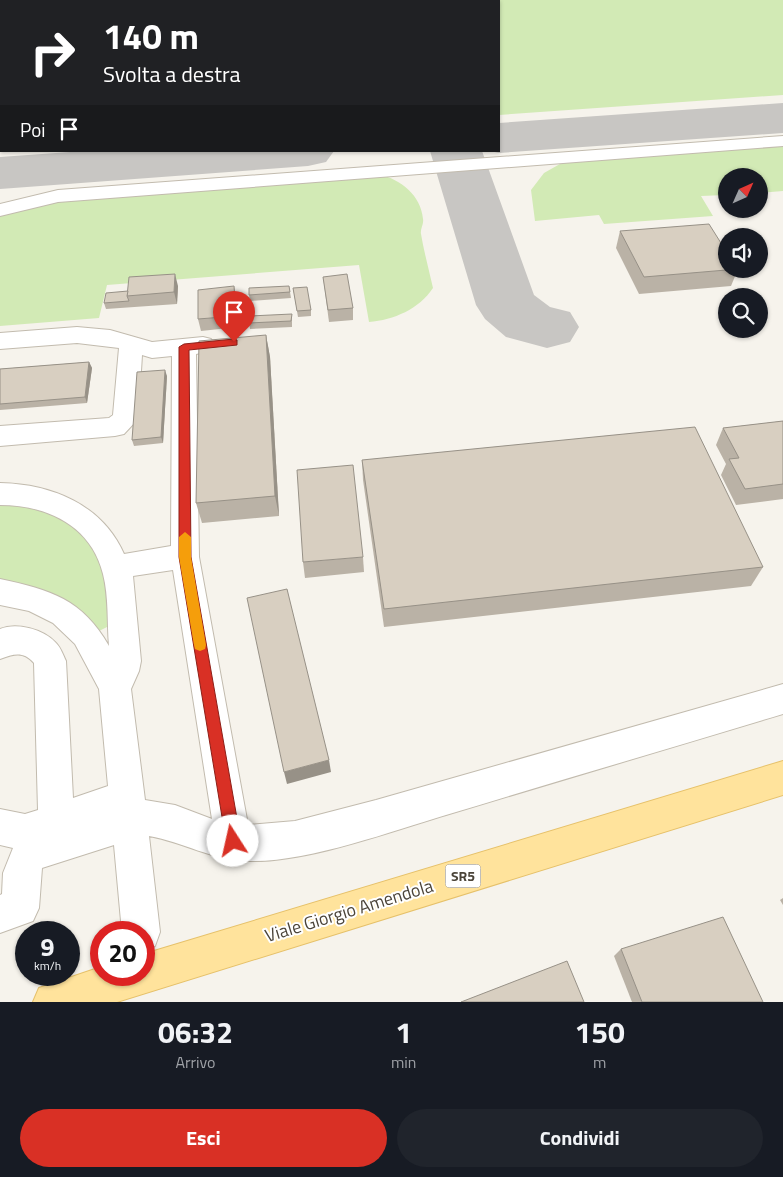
<!DOCTYPE html>
<html lang="it">
<head>
<meta charset="utf-8">
<style>
  :root { --surface:#171b24; --page:#20242c; --text:#f1f3f6; --muted:#9ea1a6; --accent:#d93025 }
  body { margin:0; font-family:"Titillium Web",sans-serif; background:var(--page); color:var(--text); height:100vh; display:flex; flex-direction:column; font-size:19px; white-space:nowrap }
  * { box-sizing:border-box; margin:0 }
  p { font-size:16px; color:var(--muted) }
  .icon { flex:none; width:28px; height:28px; fill:none; stroke:currentColor; stroke-width:2; stroke-linecap:round; stroke-linejoin:round }
  .map { position:relative; height:1002px; overflow:hidden }
  .details { display:flex; flex-direction:column; background:var(--surface); flex:1 }
  .details>* { flex:none }
  .hud { position:absolute; left:0px; top:0px; width:500px; height:152px; box-shadow:0 1px 4px #0004; background:#202124; color:#fff; overflow:hidden }
  .needle { width:32px; rotate:45deg }
  .tools { position:absolute; left:718px; top:168px; display:grid; gap:10px }
  .tools a { display:grid; place-items:center; width:50px; height:50px; border-radius:50%; background:var(--surface); box-shadow:0 1px 4px #0004; font-size:25px }
  .speed { position:absolute; left:15px; top:921px; display:flex; gap:10px; font-size:25px; font-weight:700; text-align:center }
  .speed>* { display:grid; place-content:center; width:65px; height:65px; border-radius:50%; background:var(--surface); box-shadow:0 1px 4px #0004; line-height:1 }
  .speed small { font-size:12px; font-weight:400 }
  .speed .limit { border:8px solid #d22; background:#fff; color:#111 }
  .pin { position:absolute; display:grid; place-items:center; width:42px; height:42px; color:#fff; margin:-51px -21px; border-radius:50% 50% 50% 0; rotate:-45deg; box-shadow:0 0 5px #0007 }
  .pin .icon { rotate:45deg }
  .me { position:absolute; width:55px; margin:-28px; rotate:350deg; stroke-linejoin:round; filter:drop-shadow(0 0 4px #0008) }
  .turn { display:flex; align-items:center; gap:18px; height:105px; padding:0 20px; font-size:22px }
  .turn .icon { width:65px; height:65px; stroke-width:2.5 }
  .turn b { display:block; font-size:35px; line-height:42px }
  .then { display:flex; align-items:center; height:48px; padding:0 20px; background:#0003; gap:10px; font-size:19px }
  .eta { display:flex; justify-content:space-evenly; align-items:center; height:85px; text-align:center }
  .eta b { font-size:30px; font-weight:700; line-height:35px }
  .primary-button { display:flex; gap:10px; margin-top:auto; padding:10px 20px }
  .primary-button a { flex:1; height:58px; border-radius:30px; background:var(--accent); color:#fff; font-size:20px; font-weight:700; line-height:58px; text-align:center }
  .primary-button a+a { background:var(--page); color:var(--text) }
  .map>svg:first-child { display:block }
</style>
</head>
<body>
<div class="map">
<svg width="783" height="1002" viewBox="0 0 783 1002">
  <rect width="100%" height="100%" fill="#f6f3ec"/>
  <g fill="#d2eab5">
    <polygon points="0,0 783,0 783,95 499,115 499,1 1,1 1,35"/>
    <polygon points="783,146 783,191 759,193 759,176 726,176 726,195 701,196 713,216 604,224 599,215 535,221 531,190 544,173 567,160"/>
    <path d="M379,174C401,180 421,195 423,219C424,224 420,229 421,234C424,252 429,270 433,288C419,309 394,320 369,322L359,265L107,285L99,318L0,326V212L61,196Z"/>
    <polygon points="0,504 33,505 80,525 109,571 111,625 99,631 0,585"/>
  </g>
  <g fill="none" stroke-linecap="round" stroke-linejoin="round">
    <g fill="#c8c6c3" fill-rule="evenodd">
      <rect x="0" y="46" width="1" height="27"/>
      <polygon points="783,103 783,133 499,153 491,151 499,151 499,123"/>
      <polygon points="84,151 334,151 326,162 308,166 0,189 0,157"/>
      <polygon points="430,151 482,151 534,295 550,307 570,312 579,327 570,342 547,348 506,337 485,319 476,305"/>
    </g>
    <g stroke="#c2bbae" stroke-width="2">
      <g id="minor">
        <polygon points="783,136 783,146 58,202 0,216 0,204 58,190"/>
        <path d="M77,327L110,330L152,342L203,337L211,339L215,345L211,351L196,354L199,557L248,825L295,821L376,800L783,684V714C671,748 558,781 446,815C389,832 306,863 247,861C212,860 183,842 149,836L160,932L155,946L144,950V932H122L114,845L42,868L39,908L33,921L0,933V895L2,894L3,873L13,848L0,845V809L25,814L38,810L34,663C23,651 14,654 0,659V629C16,622 44,629 56,643C61,648 63,655 66,661L73,798L108,786L99,689L75,644L53,623L29,611L0,605V579C51,590 82,599 109,646C107,623 109,597 103,574C91,525 46,505 0,505V483C51,484 102,504 124,554L171,546L172,356L152,358L142,355L138,419L124,434L115,436L0,446V426L109,418L113,415L119,348L77,343L0,349V333ZM173,570L212,819L175,805L145,800L131,689L139,671L141,661L133,576Z"/>
      </g>
    </g>
    <g stroke="#e6c16a" stroke-width="2">
      <polygon id="major" points="783,761 783,795 117,1002 33,1002 39,988 101,967 101,975 144,975 144,954"/>
    </g>
    <use href="#minor" fill="#fff" fill-rule="evenodd"/>
    <use href="#major" fill="#ffe39c" fill-rule="evenodd"/>
  </g>
  <g fill="#bab2a6">
    <polygon points="620,231 738,269 731,286 639,294 616,248"/>
    <polygon points="323,277 353,308 353,320 329,322"/>
    <polygon points="178,286 177,304 106,309 104,303 128,291"/>
    <polygon points="289,286 291,298 250,301 249,295"/>
    <polygon points="293,288 311,310 311,316 298,317"/>
    <polygon points="236,298 238,327 201,331 198,319"/>
    <polygon points="292,314 292,327 250,329 249,323"/>
    <polygon points="266,335 270,357 279,516 202,523 196,503"/>
    <polygon points="89,362 92,368 87,403 0,410 0,369"/>
    <polygon points="167,376 163,443 134,446 132,440"/>
    <polygon points="783,421 783,499 736,505 721,475 726,464 716,445 723,428"/>
    <polygon points="362,460 763,567 751,586 384,627 363,480"/>
    <polygon points="363,557 364,572 305,578 303,562"/>
    <polygon points="783,898 783,905 780,900"/>
    <polygon points="621,949 763,1002 632,1002 614,956"/>
  </g>
  <g fill="#979187">
    <polygon points="175,274 178,286 177,304 174,292"/>
    <polygon points="234,286 236,298 238,327 236,316"/>
    <polygon points="266,335 270,357 279,516 275,496"/>
    <polygon points="89,362 92,368 87,403 85,397"/>
    <polygon points="165,370 167,376 163,443 161,437"/>
    <polygon points="329,760 331,772 287,784 284,772"/>
  </g>
  <g fill="#d8cfc1" stroke="#979187">
    <polygon points="709,224 726,251 726,269 738,269 644,277 620,231"/>
    <polygon points="175,274 174,292 127,296 129,277"/>
    <polygon points="347,274 353,308 328,310 323,277"/>
    <polygon points="234,286 236,316 198,319 198,290"/>
    <polygon points="289,286 290,292 249,295 249,288"/>
    <polygon points="307,287 311,310 297,311 293,288"/>
    <polygon points="128,291 127,296 129,301 104,303 106,293"/>
    <polygon points="292,314 291,321 249,323 250,316"/>
    <polygon points="266,335 275,496 196,503 199,341"/>
    <polygon points="89,362 85,397 0,404 0,369"/>
    <polygon points="165,370 161,437 132,440 137,372"/>
    <polygon points="783,421 783,484 745,489 729,459 739,458 723,428"/>
    <polygon points="695,427 763,567 384,609 362,460"/>
    <polygon points="353,465 363,557 303,562 297,470"/>
    <polygon points="287,589 329,760 284,772 247,598"/>
    <polygon points="723,917 763,1002 642,1002 621,949"/>
    <polygon points="567,961 584,1002 461,1002"/>
  </g>
  <polygon fill="#d93025" stroke="#8d1f18" points="234,339 237,340 237,345 189,350 191,557 241,841 239,846 233,848 228,846 226,841 179,557 179,347 184,344"/>
  <polygon fill="#f59e0b" points="185,532 191,537 191,557 206,645 205,649 200,651 195,649 194,645 179,557 179,537"/>
  <g text-anchor="middle" stroke-width="4" stroke-linejoin="round" paint-order="stroke">
    <rect fill="#fff" stroke="#817c74" stroke-width="1" x="445.5" y="864.5" width="35" height="23" rx="4"/>
    <g font-size="14" font-weight="bold" fill="#4b4439">
      <text x="463" y="881">SR5</text>
    </g>
    <g font-size="18" fill="#4b4439" stroke="#fff">
      <text transform="translate(349 911) rotate(-17)" y="6">Viale Giorgio Amendola</text>
    </g>
  </g>
</svg>
<div class="tools">
<a><svg class="needle" viewBox="-14 -14 28 28"><path d="M0-13l5 13h-10z" fill="#e53935"/><path d="M0 13l5-13h-10z" fill="#9ea1a6"/></svg></a>
<a><svg class="icon" aria-label="sound" viewBox="0 0 24 24"><path d="M4 9h4l5-4v14l-5-4H4zM17 9q2 3 0 6"/></svg></a>
<a><svg class="icon" aria-label="search" viewBox="0 0 24 24"><circle cx="10" cy="10" r="6"/><path d="M15 15l6 6"/></svg></a>
</div>
<div class="speed"><div>9<small>km/h</small></div><div class="limit">20</div></div>
<div class="pin" style="left:234px;top:342px;background:#d93025"><svg class="icon" aria-label="arrive" viewBox="0 0 24 24"><path d="M6 21V4h12l-3 4 3 4H6"/></svg></div>
<svg class="me" style="left:233px;top:841px" viewBox="-20 -20 40 40"><circle r="19" fill="#fff"/><path d="M0-13L10 11 0 6-10 11z" fill="#d93025"/></svg>
<div class="hud">
<div class="turn"><svg class="icon" aria-label="right" viewBox="0 0 24 24"><path d="M7 20v-9h11M14 6l5 5-5 5"/></svg><div><b>140 m</b>Svolta a destra</div></div>
<div class="then">Poi<svg class="icon" aria-label="arrive" viewBox="0 0 24 24"><path d="M6 21V4h12l-3 4 3 4H6"/></svg></div>
</div>
</div>
<section class="details">
<div class="eta">
<div><b>06:32</b><p>Arrivo</p></div>
<div><b>1</b><p>min</p></div>
<div><b>150</b><p>m</p></div>
</div>
<div class="primary-button"><a>Esci</a><a>Condividi</a></div>
</section>
</body>
</html>
